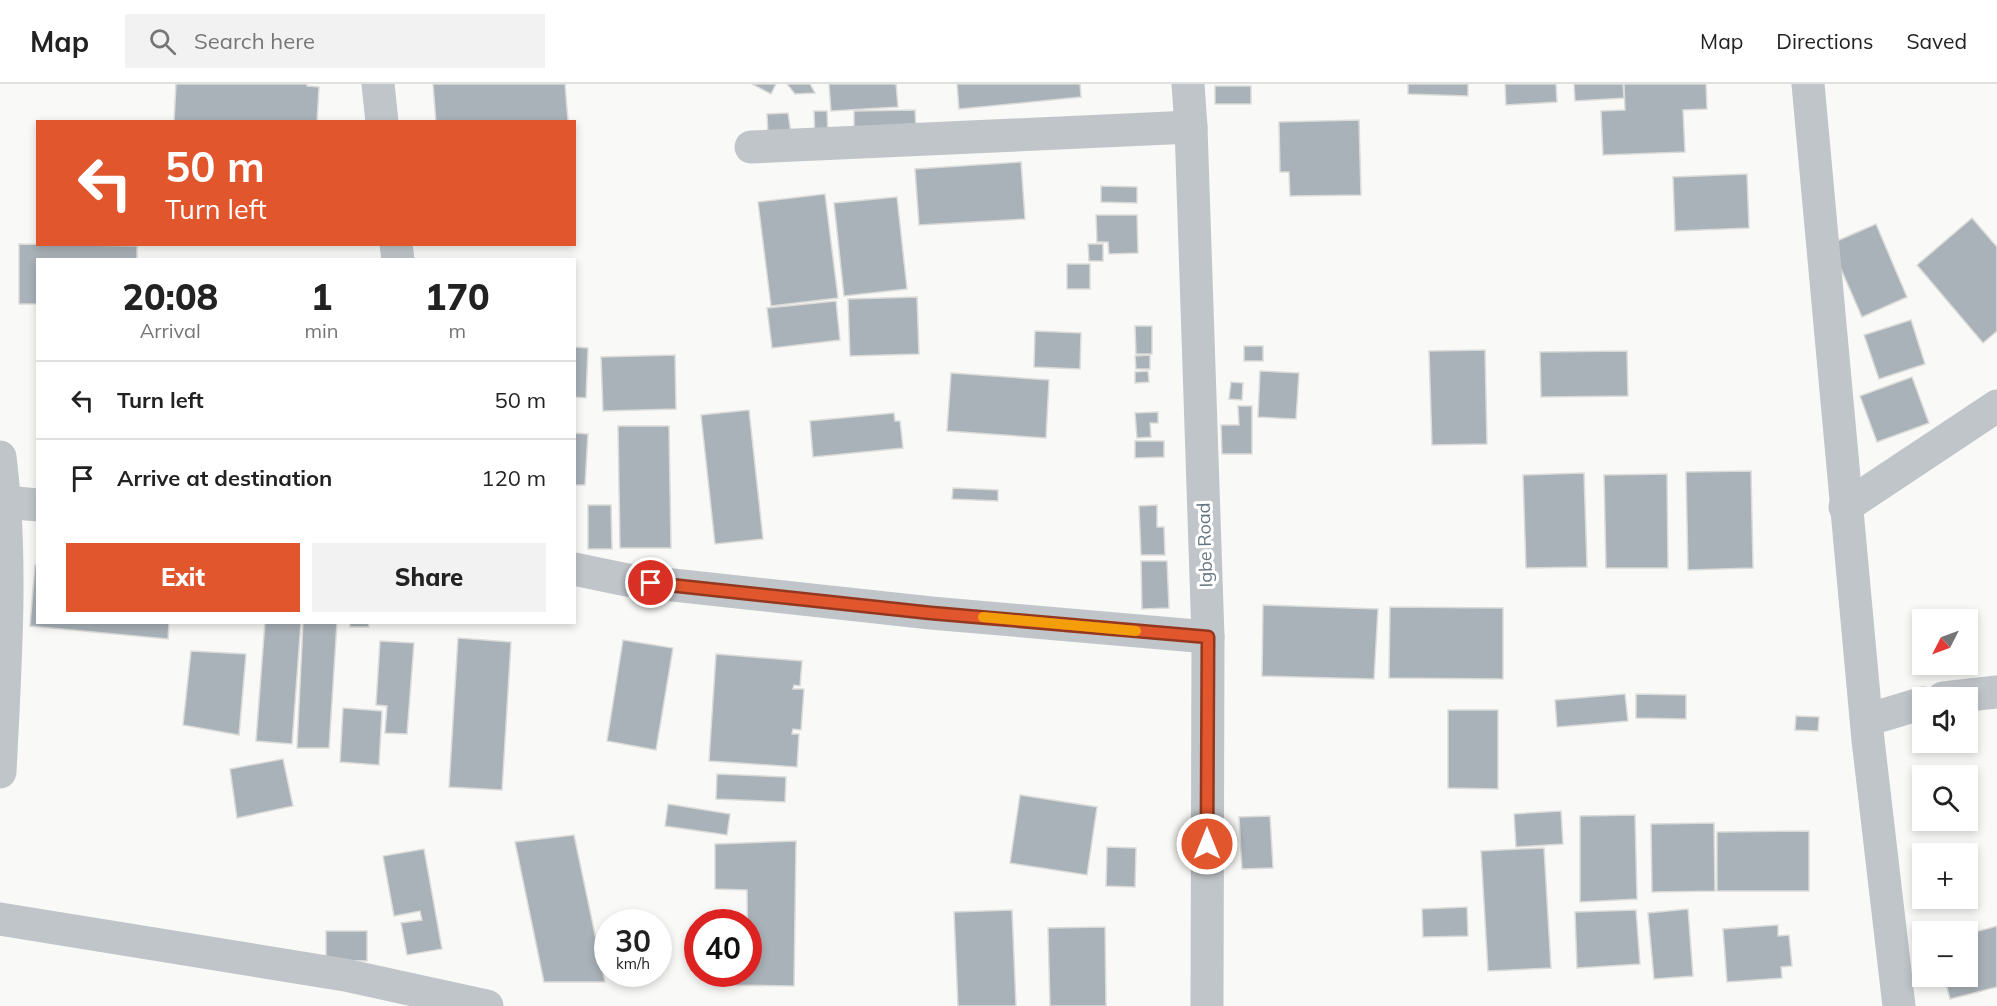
<!DOCTYPE html>
<html lang="en">
<head>
<meta charset="utf-8">
<style>
  :root { --surface:#fff; --page:#f2f2f2; --text:#222; --muted:#767676; --line:#e0e0e0; --accent:#e2562e }
  body { margin:0; font-family:Mulish,sans-serif; background:var(--page); color:var(--text); height:100vh; display:flex; flex-direction:column; font-size:22px; white-space:nowrap }
  * { box-sizing:border-box; margin:0 }
  p { font-size:20px; color:var(--muted) }
  .icon { flex:none; width:33px; height:33px; fill:none; stroke:currentColor; stroke-width:2; stroke-linecap:round; stroke-linejoin:round }
  .map { position:relative; flex:1; overflow:hidden }
  .details { position:absolute; left:36px; top:174px; width:540px; height:366px; display:flex; flex-direction:column; background:var(--surface); border-radius:0px; box-shadow:0 3px 9px #0003 }
  .details>* { flex:none }
  .hud { position:absolute; left:36px; top:36px; width:540px; height:126px; border-radius:0px; box-shadow:0 3px 9px #0003; background:#e2562e; color:#fff; overflow:hidden }
  .needle { width:39px; rotate:228deg }
  .fabs { position:absolute; left:1912px; top:525px; display:grid; gap:12px }
  .fabs a { display:grid; place-items:center; width:66px; height:66px; border-radius:0px; background:var(--surface); box-shadow:0 3px 9px #0003; font-size:30px }
  .speed { position:absolute; left:594px; top:825px; display:flex; gap:12px; font-size:30px; font-weight:700; text-align:center }
  .speed>* { display:grid; place-content:center; width:78px; height:78px; border-radius:50%; background:var(--surface); box-shadow:0 3px 9px #0003; line-height:1 }
  .speed small { font-size:15px; font-weight:400 }
  .speed .limit { border:9px solid #d22; background:#fff; color:#111 }
  .pin { position:absolute; display:grid; place-items:center; width:51px; height:51px; color:#fff; margin:-26px; border:3px solid #fff; border-radius:50%; box-shadow:0 2px 6px #0007 }
  .me { position:absolute; width:66px; margin:-33px; rotate:0deg; stroke-linejoin:round; filter:drop-shadow(0 0 4px #0008) }
  .turn { display:flex; align-items:center; gap:21px; height:126px; padding:0 30px; font-size:27px }
  .turn .icon { width:78px; height:78px; stroke-width:2.5 }
  .turn b { display:block; font-size:42px; line-height:51px }
  .eta { display:flex; justify-content:space-evenly; align-items:center; height:102px; text-align:center }
  .eta b { font-size:36px; font-weight:800; line-height:42px }
  .action { display:flex; gap:12px; margin-top:auto; padding:12px 30px }
  .action a { flex:1; height:69px; border-radius:0px; background:var(--accent); color:#fff; font-size:24px; font-weight:800; line-height:69px; text-align:center }
  .action a+a { background:var(--page); color:var(--text) }
  ul { padding:0; list-style:none }
  li { display:flex; align-items:center; gap:18px; height:78px; padding:0 30px; border-top:2px solid var(--line) }
  li div { flex:1 }
  li b { display:block; font-size:22px }
  li em { font-style:normal }
  header { display:flex; align-items:center; gap:36px; box-sizing:border-box; height:84px; padding:0 30px; background:var(--surface); border-bottom:2px solid var(--line) }
  header strong { font-size:28px }
  nav { display:flex; gap:33px; margin-inline-start:auto; font-size:21px }
  .search { width:420px; height:54px; background:var(--page); display:flex; align-items:center; gap:15px; box-sizing:border-box; padding:0 21px; border-radius:0px; color:var(--muted); font-size:22px }
  .map>svg:first-child { display:block }
</style>
</head>
<body>
<header>
<strong>Map</strong>
<div class="search"><svg class="icon" aria-label="search" viewBox="0 0 24 24"><circle cx="10" cy="10" r="6"/><path d="M15 15l6 6"/></svg>Search here</div>
<nav><a>Map</a><a>Directions</a><a>Saved</a></nav>
</header>
<div class="map">
<svg width="1997" height="922" viewBox="0 0 1997 922">
  <rect width="100%" height="100%" fill="#f9f9f7"/>
  <g fill="#a9b2b8" stroke="#dbdbd9" stroke-width="1.5">
    <polygon points="176,0 307,0 307,2 319,3 317,38 174,38"/>
    <polygon points="433,0 565,0 568,37 436,38"/>
    <polygon points="752,0 776,0 771,10"/>
    <polygon points="787,0 810,0 815,9 795,10"/>
    <polygon points="829,0 896,0 898,23 831,27"/>
    <polygon points="957,0 1080,0 1081,13 959,25"/>
    <polygon points="1408,0 1468,0 1468,12 1408,10"/>
    <polygon points="1505,0 1556,0 1557,18 1506,21"/>
    <polygon points="1574,0 1623,0 1624,14 1575,17"/>
    <polygon points="1624,0 1706,0 1707,25 1683,26 1685,68 1603,71 1601,27 1625,26"/>
    <rect x="1215" y="2" width="36" height="18"/>
    <polygon points="915,26 916,45 854,46 854,27"/>
    <polygon points="814,27 827,27 828,54 815,54"/>
    <polygon points="788,29 791,49 768,51 767,30"/>
    <polygon points="1359,36 1361,111 1290,112 1289,88 1280,88 1279,38"/>
    <polygon points="1021,78 1025,135 919,141 915,85"/>
    <polygon points="1747,90 1749,144 1675,147 1673,93"/>
    <polygon points="1101,102 1137,103 1137,119 1101,118"/>
    <polygon points="825,110 838,214 771,222 758,118"/>
    <polygon points="897,113 907,205 844,212 834,119"/>
    <polygon points="1096,131 1137,131 1138,169 1109,170 1108,158 1097,158"/>
    <polygon points="1972,134 1997,163 1997,247 1983,259 1917,181"/>
    <polygon points="1876,140 1907,213 1862,233 1830,160"/>
    <polygon points="19,160 137,162 137,176 38,176 38,220 19,220"/>
    <polygon points="1088,160 1103,160 1103,177 1089,177"/>
    <rect x="1067" y="180" width="23" height="25"/>
    <polygon points="917,213 919,270 850,272 848,215"/>
    <polygon points="836,217 840,256 772,264 767,224"/>
    <polygon points="1911,236 1925,280 1879,295 1864,251"/>
    <polygon points="1135,242 1152,242 1152,270 1136,270"/>
    <polygon points="1035,247 1081,249 1080,285 1034,283"/>
    <rect x="1244" y="262" width="19" height="15"/>
    <polygon points="574,263 588,264 586,314 574,313"/>
    <polygon points="1485,266 1487,360 1432,361 1429,267"/>
    <polygon points="1627,267 1628,312 1541,313 1540,268"/>
    <polygon points="675,271 676,325 603,327 601,273"/>
    <polygon points="1150,271 1150,285 1136,285 1135,272"/>
    <polygon points="1148,287 1149,298 1135,299 1135,288"/>
    <polygon points="1260,287 1299,289 1296,335 1258,333"/>
    <polygon points="951,289 1049,296 1046,354 947,347"/>
    <polygon points="1912,293 1929,339 1877,358 1860,312"/>
    <polygon points="1231,298 1243,299 1242,316 1229,315"/>
    <polygon points="1238,322 1252,322 1252,370 1222,370 1221,341 1239,341"/>
    <polygon points="749,326 763,455 715,460 701,331"/>
    <polygon points="1158,328 1158,339 1150,339 1151,353 1137,354 1135,329"/>
    <polygon points="894,329 895,337 900,337 903,364 813,373 810,337"/>
    <polygon points="618,342 669,342 671,464 620,464"/>
    <polygon points="574,349 588,350 585,401 574,401"/>
    <polygon points="1135,357 1164,357 1164,373 1135,374"/>
    <polygon points="1751,387 1753,484 1688,486 1686,388"/>
    <polygon points="1584,389 1587,483 1526,484 1523,391"/>
    <polygon points="1667,390 1668,484 1606,484 1604,391"/>
    <polygon points="953,404 998,406 998,417 952,415"/>
    <polygon points="588,421 611,421 612,465 588,465"/>
    <polygon points="1157,421 1157,443 1164,443 1165,471 1141,471 1139,422"/>
    <polygon points="1141,477 1167,477 1169,524 1142,525"/>
    <polygon points="35,481 38,481 38,538 169,538 168,555 30,542"/>
    <polygon points="1263,521 1378,525 1374,595 1262,592"/>
    <polygon points="1390,523 1503,524 1503,595 1389,594"/>
    <polygon points="265,538 301,538 292,660 256,657"/>
    <polygon points="303,538 337,538 329,664 297,664"/>
    <polygon points="350,538 368,538 369,543 350,543"/>
    <polygon points="458,554 511,558 502,706 449,703"/>
    <polygon points="623,556 673,564 656,666 607,657"/>
    <polygon points="380,557 414,559 407,650 385,649 387,622 376,621"/>
    <polygon points="191,567 246,570 239,651 183,641"/>
    <polygon points="716,570 802,577 800,602 794,601 793,605 804,605 801,646 793,645 792,650 799,650 797,683 709,677"/>
    <polygon points="1625,610 1628,637 1557,643 1555,616"/>
    <polygon points="1636,610 1686,611 1686,635 1636,634"/>
    <polygon points="343,624 382,627 379,681 340,678"/>
    <polygon points="1448,626 1498,626 1498,705 1448,704"/>
    <polygon points="1796,632 1819,633 1818,647 1795,646"/>
    <polygon points="283,675 293,722 237,734 230,685"/>
    <polygon points="717,690 786,693 785,718 716,715"/>
    <polygon points="1020,711 1097,723 1087,791 1010,779"/>
    <polygon points="668,720 730,730 727,751 665,742"/>
    <polygon points="1561,727 1563,760 1516,763 1514,730"/>
    <polygon points="1635,731 1637,815 1580,818 1580,732"/>
    <polygon points="1270,732 1273,784 1242,785 1239,733"/>
    <polygon points="1714,739 1715,807 1652,808 1651,740"/>
    <polygon points="1809,747 1809,807 1717,807 1717,748"/>
    <polygon points="574,751 605,898 544,898 515,758"/>
    <polygon points="796,757 794,902 714,901 714,890 748,890 747,806 715,805 715,760"/>
    <polygon points="1107,763 1136,764 1135,803 1106,802"/>
    <polygon points="1544,764 1551,884 1488,887 1481,767"/>
    <polygon points="424,765 442,865 407,871 401,839 422,836 420,827 394,832 383,772"/>
    <polygon points="1467,823 1468,852 1423,853 1422,825"/>
    <polygon points="1688,825 1693,892 1654,895 1648,829"/>
    <polygon points="1012,826 1016,922 958,922 954,828"/>
    <polygon points="1636,826 1640,880 1577,884 1575,828"/>
    <polygon points="1778,841 1778,852 1789,851 1792,882 1781,883 1782,894 1727,898 1723,845"/>
    <polygon points="1997,842 1997,903 1950,915 1944,892 1968,892 1968,850"/>
    <polygon points="1105,843 1106,922 1050,922 1048,844"/>
    <polygon points="326,847 367,847 367,877 326,876"/>
  </g>
  <g fill="none" stroke-linecap="round" stroke-linejoin="round">
    <g stroke="#c0c5c9" stroke-width="33">
      <polyline points="378,0 382,38"/>
      <polyline points="1188,0 1191,43 1208,553 1207,922"/>
      <polyline points="1808,0 1868,656 1899,922"/>
      <polyline points="751,63 1191,43"/>
      <polyline points="396,160 398,176"/>
      <path d="M0,373C13,476 5,584 0,688"/>
      <polyline points="5,418 38,421"/>
      <polyline points="1845,423 1997,322"/>
      <polyline points="574,485 627,496 931,529 1208,553"/>
      <polyline points="1943,614 1997,608"/>
      <polyline points="1867,636 1923,619"/>
      <polyline points="0,835 345,891 487,922"/>
    </g>
  </g>
  <g fill="none" stroke-linecap="round" stroke-linejoin="round">
    <g stroke="#93381e" stroke-width="15">
      <polyline id="route" points="651,499 931,529 1208,553 1207,760"/>
    </g>
    <use href="#route" stroke="#e2562e" stroke-width="10"/>
    <polyline stroke="#f59e0b" stroke-width="10" points="983,533 1136,547"/>
  </g>
  <g text-anchor="middle" stroke-width="6" stroke-linejoin="round" paint-order="stroke">
    <g font-size="18" fill="#647581" stroke="#fff">
      <text transform="translate(1205 461) rotate(-92)" y="6">Igbe Road</text>
    </g>
  </g>
</svg>
<div class="fabs">
<a><svg class="needle" viewBox="-14 -14 28 28"><path d="M0-13l5 13h-10z" fill="#e53935"/><path d="M0 13l5-13h-10z" fill="#767676"/></svg></a>
<a><svg class="icon" aria-label="sound" viewBox="0 0 24 24"><path d="M4 9h4l5-4v14l-5-4H4zM17 9q2 3 0 6"/></svg></a>
<a><svg class="icon" aria-label="search" viewBox="0 0 24 24"><circle cx="10" cy="10" r="6"/><path d="M15 15l6 6"/></svg></a>
<a>+</a>
<a>−</a>
</div>
<div class="speed"><div>30<small>km/h</small></div><div class="limit">40</div></div>
<div class="pin" style="left:651px;top:499px;background:#d93025"><svg class="icon" aria-label="arrive" viewBox="0 0 24 24"><path d="M6 21V4h12l-3 4 3 4H6"/></svg></div>
<svg class="me" style="left:1207px;top:760px" viewBox="-20 -20 40 40"><circle r="17" fill="#e2562e" stroke="#fff" stroke-width="3"/><path d="M0-11L8 9 0 5-8 9z" fill="#fff"/></svg>
<div class="hud">
<div class="turn"><svg class="icon" aria-label="left" viewBox="0 0 24 24"><path d="M17 20v-9H6M10 6l-5 5 5 5"/></svg><div><b>50 m</b>Turn left</div></div>
</div>
<section class="details">
<div class="eta">
<div><b>20:08</b><p>Arrival</p></div>
<div><b>1</b><p>min</p></div>
<div><b>170</b><p>m</p></div>
</div>
<ul>
<li><svg class="icon" aria-label="left" viewBox="0 0 24 24"><path d="M17 20v-9H6M10 6l-5 5 5 5"/></svg><div><b>Turn left</b></div><em>50 m</em></li>
<li><svg class="icon" aria-label="arrive" viewBox="0 0 24 24"><path d="M6 21V4h12l-3 4 3 4H6"/></svg><div><b>Arrive at destination</b></div><em>120 m</em></li>
</ul>
<div class="action"><a>Exit</a><a>Share</a></div>
</section>
</div>
</body>
</html>
